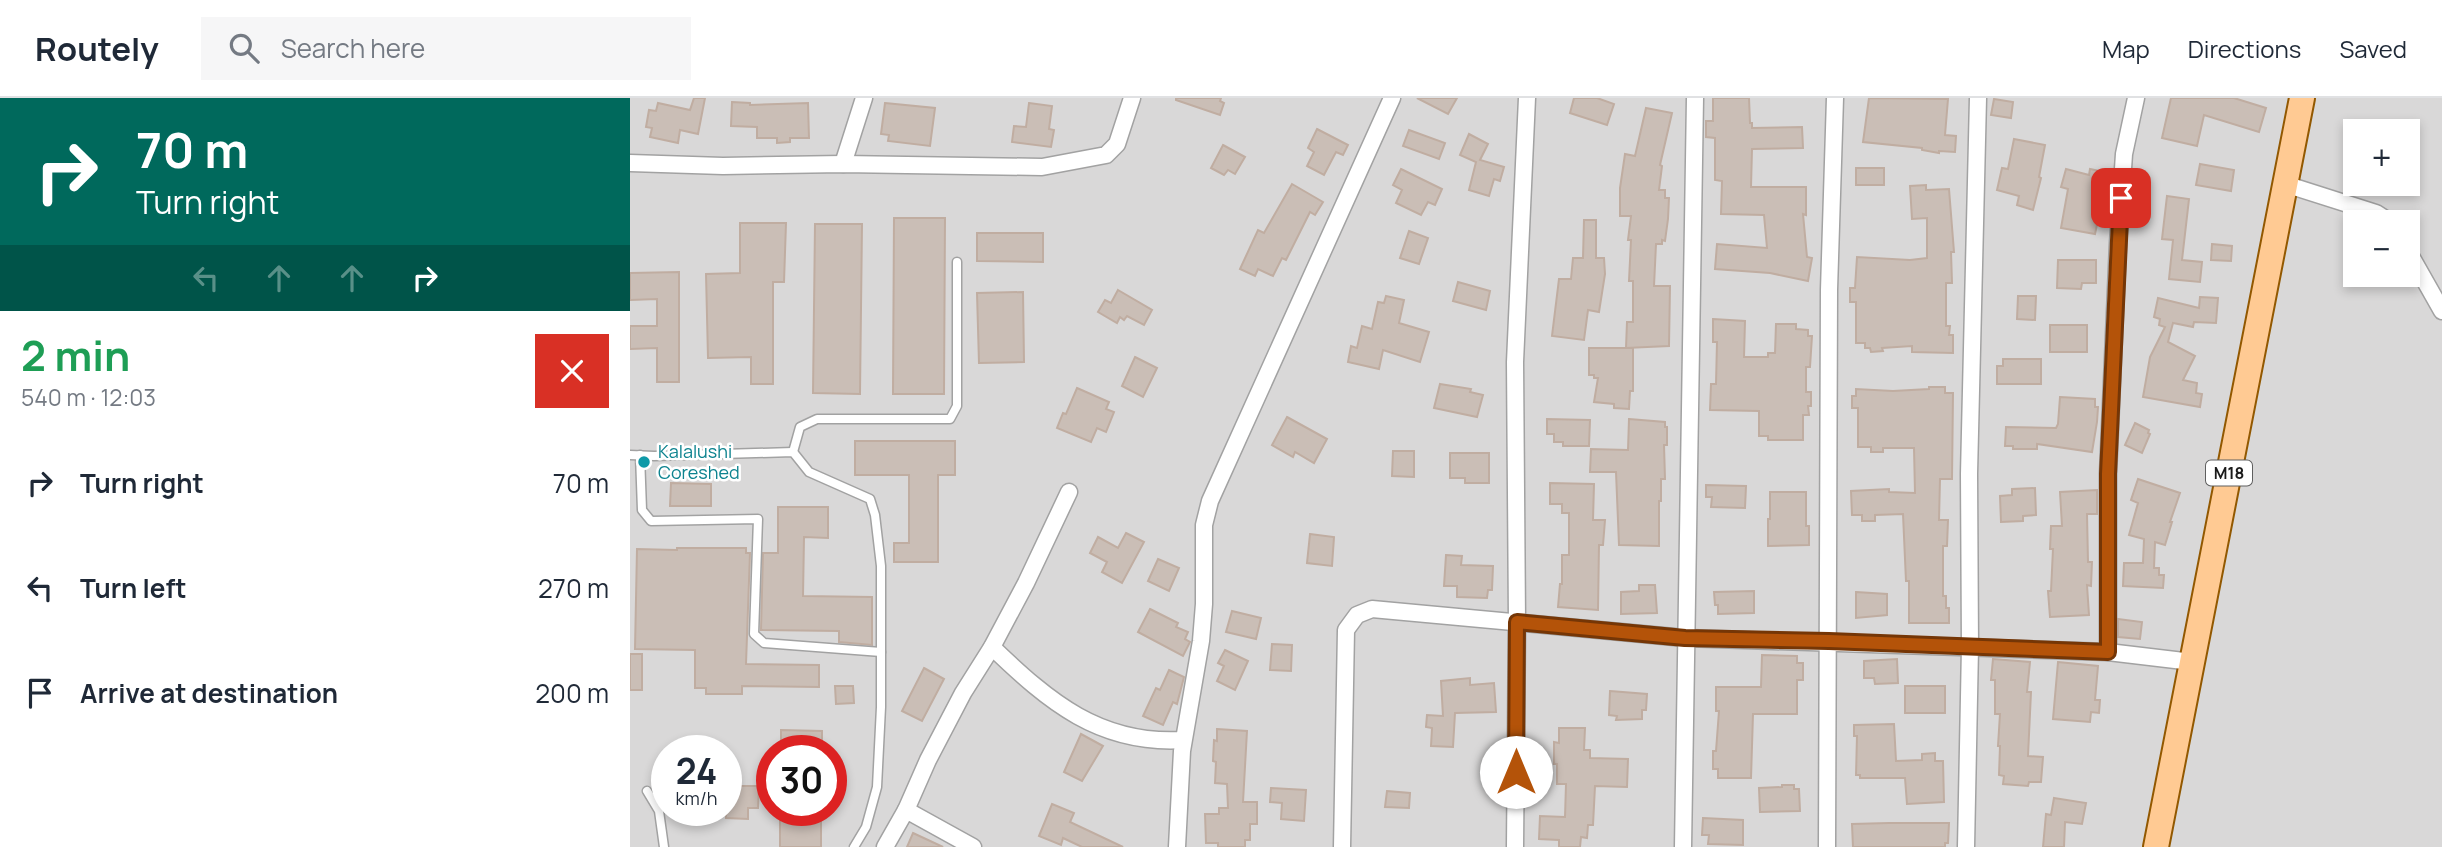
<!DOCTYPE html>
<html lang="en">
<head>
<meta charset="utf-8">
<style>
  :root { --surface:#fff; --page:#f6f6f7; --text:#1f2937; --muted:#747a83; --line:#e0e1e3 }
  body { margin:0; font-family:Manrope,sans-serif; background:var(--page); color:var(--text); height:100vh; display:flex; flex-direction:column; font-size:26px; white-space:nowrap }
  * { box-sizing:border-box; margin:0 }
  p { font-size:23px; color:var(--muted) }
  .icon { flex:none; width:38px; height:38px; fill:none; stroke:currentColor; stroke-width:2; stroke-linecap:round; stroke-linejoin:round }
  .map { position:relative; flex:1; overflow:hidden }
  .side { display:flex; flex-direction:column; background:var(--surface); width:630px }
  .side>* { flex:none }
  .guide { background:#00695c; color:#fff; overflow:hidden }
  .buttons { position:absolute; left:1713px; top:21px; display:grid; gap:14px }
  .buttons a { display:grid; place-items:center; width:77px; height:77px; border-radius:0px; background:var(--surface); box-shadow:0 4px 10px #0003; font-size:35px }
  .speed { position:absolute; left:21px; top:637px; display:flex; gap:14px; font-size:35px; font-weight:700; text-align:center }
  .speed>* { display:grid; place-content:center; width:91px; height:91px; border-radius:50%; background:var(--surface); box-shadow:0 4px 10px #0003; line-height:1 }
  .speed small { font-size:18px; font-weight:400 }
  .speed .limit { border:10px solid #d22; background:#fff; color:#111 }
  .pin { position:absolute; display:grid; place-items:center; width:60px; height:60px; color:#fff; margin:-30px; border-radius:14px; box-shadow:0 4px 10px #0006 }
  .me { position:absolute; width:77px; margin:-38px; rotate:0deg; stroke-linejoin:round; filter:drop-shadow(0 0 5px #0008) }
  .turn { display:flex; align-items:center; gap:24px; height:147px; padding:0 21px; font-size:32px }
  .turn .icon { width:91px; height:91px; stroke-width:2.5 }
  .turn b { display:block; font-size:49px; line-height:60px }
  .lanes { display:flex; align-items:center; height:66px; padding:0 21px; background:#0003; justify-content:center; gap:35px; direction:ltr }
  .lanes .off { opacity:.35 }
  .round { display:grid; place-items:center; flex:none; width:74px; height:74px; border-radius:0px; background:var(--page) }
  .summary { display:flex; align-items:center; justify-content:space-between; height:119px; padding:0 21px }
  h1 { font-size:42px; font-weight:700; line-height:52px; color:#1e9e55 }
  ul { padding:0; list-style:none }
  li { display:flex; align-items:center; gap:21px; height:105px; padding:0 21px }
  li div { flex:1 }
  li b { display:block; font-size:26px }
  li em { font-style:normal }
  header { display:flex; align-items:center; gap:42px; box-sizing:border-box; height:98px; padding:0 35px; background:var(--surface); border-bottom:2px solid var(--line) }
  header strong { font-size:33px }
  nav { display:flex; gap:38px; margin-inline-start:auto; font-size:24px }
  .search { width:490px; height:63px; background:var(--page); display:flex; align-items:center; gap:18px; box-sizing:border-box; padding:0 24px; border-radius:0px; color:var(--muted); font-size:26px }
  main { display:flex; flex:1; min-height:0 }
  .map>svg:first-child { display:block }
</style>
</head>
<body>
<header>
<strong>Routely</strong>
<div class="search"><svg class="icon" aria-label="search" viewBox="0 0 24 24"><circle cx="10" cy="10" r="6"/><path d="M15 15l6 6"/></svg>Search here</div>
<nav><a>Map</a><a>Directions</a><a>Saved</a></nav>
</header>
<main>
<section class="side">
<div class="guide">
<div class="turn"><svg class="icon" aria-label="right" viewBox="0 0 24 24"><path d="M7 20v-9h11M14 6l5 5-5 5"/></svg><div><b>70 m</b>Turn right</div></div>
<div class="lanes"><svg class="icon off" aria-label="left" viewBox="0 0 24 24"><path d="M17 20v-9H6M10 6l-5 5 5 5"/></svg><svg class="icon off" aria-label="ahead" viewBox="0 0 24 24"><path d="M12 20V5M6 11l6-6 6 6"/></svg><svg class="icon off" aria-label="ahead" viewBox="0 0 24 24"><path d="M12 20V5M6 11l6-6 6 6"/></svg><svg class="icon" aria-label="right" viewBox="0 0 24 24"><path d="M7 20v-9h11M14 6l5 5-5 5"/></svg></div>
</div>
<div class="summary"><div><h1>2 min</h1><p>540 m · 12:03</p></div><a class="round" style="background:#d93025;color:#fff"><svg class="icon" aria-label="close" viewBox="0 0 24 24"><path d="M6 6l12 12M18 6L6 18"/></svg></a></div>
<ul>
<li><svg class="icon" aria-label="right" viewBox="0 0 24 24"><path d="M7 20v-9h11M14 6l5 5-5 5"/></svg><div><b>Turn right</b></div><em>70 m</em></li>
<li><svg class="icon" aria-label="left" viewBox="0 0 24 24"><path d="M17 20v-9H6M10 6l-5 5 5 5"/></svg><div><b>Turn left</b></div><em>270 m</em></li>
<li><svg class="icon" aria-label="arrive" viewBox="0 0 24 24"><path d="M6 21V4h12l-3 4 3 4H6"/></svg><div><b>Arrive at destination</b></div><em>200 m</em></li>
</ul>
</section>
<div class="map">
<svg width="1812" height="749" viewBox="0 0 1812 749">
  <rect width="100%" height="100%" fill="#eee8e0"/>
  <path fill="#d9d8d8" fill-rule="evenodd" d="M0,0H1812V749H0ZM1726,33H1778V86H1726ZM1726,124H1778V177H1726ZM37,653H96V712H37ZM142,653H201V712H142Z"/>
  <g fill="#cabeb6" stroke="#c0ada1" stroke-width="2">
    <polygon points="64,0 75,0 68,36 50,32 48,45 20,39 22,30 16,29 19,12 26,13 28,5 60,12"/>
    <polygon points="546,0 591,0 590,3 594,5 590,17 546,2"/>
    <polygon points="787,0 827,0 818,16"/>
    <polygon points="944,0 967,0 984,6 977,27 940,15"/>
    <polygon points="1083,0 1119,0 1120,25 1122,25 1122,30 1172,29 1173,50 1122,51 1121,89 1176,89 1176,117 1173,116 1177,159 1182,160 1178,183 1140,175 1085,171 1087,146 1137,150 1134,117 1091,116 1092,83 1085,82 1085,40 1076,39 1076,23 1083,23"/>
    <polygon points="1239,0 1318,1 1315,37 1326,38 1325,54 1309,53 1309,55 1292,52 1292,50 1233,44"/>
    <polygon points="1541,0 1604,0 1636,10 1629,34 1574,17 1567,48 1532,40"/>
    <polygon points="1364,1 1383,4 1381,20 1361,17"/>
    <polygon points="102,4 120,5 120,7 178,5 179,40 160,40 160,44 147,45 147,40 127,40 127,29 101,28"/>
    <polygon points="255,5 305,10 300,48 258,43 259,37 251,36"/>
    <polygon points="399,5 422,8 419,31 424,32 421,49 382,44 384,28 396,29"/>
    <polygon points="1016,10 1042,15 1030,67 1032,68 1029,92 1035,92 1035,100 1039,100 1038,121 1035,143 1032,142 1032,146 1026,146 1024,188 1040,188 1039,248 996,250 997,224 1003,224 1003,183 999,183 1001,142 998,142 1001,118 990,118 990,90 995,56 1005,58"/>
    <polygon points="687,31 718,47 713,57 706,54 694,77 677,68 684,54 678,50"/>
    <polygon points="779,32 815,45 809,61 773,48"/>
    <polygon points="839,36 858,46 850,62 874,69 870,83 864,81 859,98 839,92 846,64 830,57"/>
    <polygon points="1384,41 1415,47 1409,79 1411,80 1403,112 1387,107 1389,98 1367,92 1372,70 1378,71"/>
    <polygon points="593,47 615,59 605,76 598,72 594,77 581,70"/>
    <polygon points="1570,66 1604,72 1601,93 1566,87"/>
    <rect x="1226" y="70" width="28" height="17"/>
    <polygon points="771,71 812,91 805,107 798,104 791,117 766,105 772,92 763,87"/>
    <polygon points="1436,71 1459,77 1460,71 1474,74 1471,82 1474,83 1465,116 1469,117 1465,136 1431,130 1438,91 1431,89"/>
    <polygon points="662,86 693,104 685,117 680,114 656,162 652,160 643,178 628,171 625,178 610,171 628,132 634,135"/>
    <polygon points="1296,87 1296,92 1319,91 1324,154 1321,154 1322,185 1316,185 1316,228 1320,228 1319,237 1323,237 1323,255 1282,254 1282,248 1252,250 1253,253 1241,254 1240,250 1235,250 1235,245 1226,245 1226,204 1220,204 1220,190 1225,190 1227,159 1280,162 1297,160 1297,120 1282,121 1280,88"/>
    <polygon points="1537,98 1559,101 1552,162 1572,164 1570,184 1539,181 1543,142 1532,141"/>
    <polygon points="264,120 315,120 314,296 263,296"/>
    <polygon points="954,122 966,122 966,160 974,160 975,176 969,214 958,212 954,242 922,238 929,181 941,181 943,160 953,160"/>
    <polygon points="110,125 156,125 154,184 143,184 143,286 121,286 121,259 78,260 76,176 110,175"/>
    <polygon points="185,126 232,126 230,296 183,295"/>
    <polygon points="779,133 798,140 789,166 770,160"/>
    <polygon points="347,135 413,135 413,164 347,163"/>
    <polygon points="1582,146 1602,148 1601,163 1581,162"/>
    <polygon points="1428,162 1466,162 1466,185 1452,185 1451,191 1427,190"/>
    <polygon points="49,174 49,284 27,284 27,250 0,251 0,228 27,228 27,201 0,202 0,175"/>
    <polygon points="828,184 860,193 856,212 823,203"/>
    <polygon points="488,192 522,212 514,227 497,218 494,222 490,219 487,225 468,214 475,202 481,205"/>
    <polygon points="393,194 394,264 349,265 347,195"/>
    <polygon points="756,198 774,202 769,225 799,234 790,264 753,252 749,271 718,264 721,248 727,250 732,228 742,231 748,204 754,205"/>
    <polygon points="1388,198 1406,198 1405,222 1387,221"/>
    <polygon points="1570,199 1588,200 1586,225 1564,224 1563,229 1543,225 1538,244 1565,258 1553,282 1567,285 1566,295 1572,296 1570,309 1513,299 1520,259 1535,229 1529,227 1530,221 1524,219 1528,200 1569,210"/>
    <polygon points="1083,221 1115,223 1114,259 1138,259 1138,255 1145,255 1146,226 1166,226 1166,231 1178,232 1178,238 1182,238 1180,269 1176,269 1176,294 1181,294 1181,308 1178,308 1179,317 1173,317 1173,342 1138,342 1138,338 1129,338 1129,313 1080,312 1081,286 1086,286 1087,244 1083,244"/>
    <rect x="1420" y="227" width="37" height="27"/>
    <polygon points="959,250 1003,250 1003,293 1000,293 999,311 984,310 984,306 964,304 968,280 964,280 964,277 959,277"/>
    <polygon points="505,259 527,270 513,299 492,288"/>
    <polygon points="1373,261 1411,261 1411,286 1367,286 1367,268 1373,268"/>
    <polygon points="810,286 841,291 840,294 853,297 847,319 804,310"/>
    <polygon points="1299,289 1315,289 1315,295 1323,295 1322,381 1310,381 1309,422 1318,422 1317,448 1313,448 1313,498 1316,498 1316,510 1319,510 1319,525 1279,525 1279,483 1276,483 1273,416 1245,417 1245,423 1232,423 1232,417 1222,417 1221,393 1259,391 1259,394 1285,395 1284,350 1253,350 1253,354 1241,354 1241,349 1228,349 1228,310 1222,310 1222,298 1226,298 1226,291 1263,293 1299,291"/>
    <polygon points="447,290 479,304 476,311 484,314 476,334 467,330 461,344 427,330 433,315 436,316"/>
    <polygon points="1430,299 1465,301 1465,309 1468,309 1467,324 1462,354 1407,346 1407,351 1383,351 1383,348 1375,348 1376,329 1426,330 1428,326"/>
    <polygon points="657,319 697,341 684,365 665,354 663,359 642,347"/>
    <polygon points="917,321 960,322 959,348 933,348 933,344 924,344 924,336 917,336"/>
    <polygon points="999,321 1035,324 1035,329 1037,329 1037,347 1034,347 1035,381 1031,381 1031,403 1029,403 1029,448 989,447 986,374 960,374 961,351 998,352"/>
    <polygon points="1505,325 1519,332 1518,335 1520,336 1512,355 1495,347"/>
    <polygon points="225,343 325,343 325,377 308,377 308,464 264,464 264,445 279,445 279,377 225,377"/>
    <polygon points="763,353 784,353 784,379 762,378"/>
    <polygon points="820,355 859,355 859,385 835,385 835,380 820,380"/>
    <polygon points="1508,381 1550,395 1540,424 1542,424 1535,447 1525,444 1524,470 1529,470 1529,477 1534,477 1533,490 1493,488 1494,465 1513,465 1514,441 1499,437 1508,405 1501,402"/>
    <polygon points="41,385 81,386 81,408 40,408"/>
    <polygon points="920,385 964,386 963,422 975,422 973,447 969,447 968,512 928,509 930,486 932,486 932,457 939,457 939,415 932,415 932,406 920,406"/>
    <polygon points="1076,387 1116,388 1115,410 1081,409 1082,399 1076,399"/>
    <polygon points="1405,390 1406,417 1393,418 1393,423 1371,424 1370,398 1382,397 1382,391"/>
    <polygon points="1467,392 1467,416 1457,416 1458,464 1462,464 1461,488 1457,487 1459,517 1420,519 1418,493 1421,493 1423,451 1420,451 1421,428 1432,428 1430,394"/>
    <polygon points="1140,394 1176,394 1176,428 1179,428 1179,447 1138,448 1138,421 1140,421"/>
    <polygon points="148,409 198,409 198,440 174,439 173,498 242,499 242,547 209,544 209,533 131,532 133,455 148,455"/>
    <polygon points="496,435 514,444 492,485 472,474 477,464 460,455 468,439 488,450"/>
    <polygon points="680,436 704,439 702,468 677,465"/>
    <polygon points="47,450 116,450 116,455 120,455 116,566 189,567 189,589 112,588 112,596 76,596 76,590 65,590 65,552 5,551 7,451 47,452"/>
    <polygon points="816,457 832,458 831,467 863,468 862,492 858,492 857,500 827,499 827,488 814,488"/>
    <polygon points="528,461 549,470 539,493 518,483"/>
    <polygon points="1009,487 1025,487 1027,515 991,516 991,494 1009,493"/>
    <polygon points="1124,493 1124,515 1088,516 1088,507 1085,507 1084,494"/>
    <polygon points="1226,494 1257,496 1257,517 1226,520"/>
    <polygon points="520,511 548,525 546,529 558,534 555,541 560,544 553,558 508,534"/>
    <polygon points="602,513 631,520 626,541 596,534"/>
    <polygon points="1488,521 1512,524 1510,541 1488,539"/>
    <polygon points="642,546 662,547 661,573 640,572"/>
    <polygon points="595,552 618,563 605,592 587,583 594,568 588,565"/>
    <rect x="0" y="556" width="12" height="36"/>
    <polygon points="1132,557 1167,558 1167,565 1173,565 1173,582 1167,582 1167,616 1123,616 1121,680 1088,680 1088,671 1083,671 1083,653 1086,653 1089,613 1086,613 1086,589 1131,589"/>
    <polygon points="1267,561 1268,585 1245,586 1244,580 1234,580 1234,563"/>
    <polygon points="1363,561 1400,564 1397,594 1401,594 1398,658 1413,659 1411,684 1399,684 1398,688 1373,686 1374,678 1369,677 1370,648 1368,648 1370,616 1365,616 1365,582 1361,582"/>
    <polygon points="1428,564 1468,568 1465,602 1470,602 1469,615 1461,614 1460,624 1423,621"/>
    <polygon points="294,570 314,581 292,623 272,613"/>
    <polygon points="539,572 554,579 547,606 543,604 533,627 513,618 526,590 530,592"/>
    <polygon points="840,580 840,587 864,585 866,614 825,615 823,649 801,648 802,630 796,629 797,617 813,618 811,583"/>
    <polygon points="205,588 223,588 224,605 206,606"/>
    <rect x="1275" y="588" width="40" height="27"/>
    <polygon points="980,593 1017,596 1016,612 1012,612 1012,621 986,622 987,618 979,617"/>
    <polygon points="1264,626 1266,663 1292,662 1292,656 1305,655 1305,663 1313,663 1314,704 1277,706 1275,680 1230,680 1230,677 1226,677 1227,638 1224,638 1224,627"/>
    <polygon points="929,630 955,630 954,652 960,652 960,660 998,661 997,689 965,688 963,727 958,727 957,740 951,739 950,749 929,749 929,742 909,741 910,718 935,719 936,686 927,686 927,666 924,666 924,644 929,645"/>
    <polygon points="587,631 617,633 613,704 627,704 627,726 620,726 620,742 615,742 615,749 588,749 588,745 576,745 575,716 589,716 589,710 598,710 597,686 585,685 586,664 583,663 584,642 587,643"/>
    <polygon points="151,632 192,633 192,653 151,653"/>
    <polygon points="451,636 473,648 452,683 434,674"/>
    <polygon points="1152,687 1164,687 1164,691 1169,691 1170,713 1130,714 1129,690 1152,689"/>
    <polygon points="96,688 129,688 128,710 118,710 118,721 96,720"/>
    <polygon points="641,690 676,692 674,723 651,721 652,705 640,704"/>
    <polygon points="757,693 780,695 779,710 755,709"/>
    <polygon points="1424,700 1456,705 1452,726 1435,724 1434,749 1413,749 1416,716 1421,717"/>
    <polygon points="422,706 444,715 440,724 493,749 452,749 433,740 431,747 409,738"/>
    <rect x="150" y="712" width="41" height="37"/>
    <polygon points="1073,720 1113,722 1113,747 1078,746 1079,737 1072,737"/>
    <polygon points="1259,725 1319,725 1318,745 1315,745 1315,749 1223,749 1222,726"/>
    <polygon points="283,735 313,749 277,749"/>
  </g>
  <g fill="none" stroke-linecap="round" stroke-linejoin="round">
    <g stroke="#a2a2a2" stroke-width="11">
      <g id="lane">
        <polyline points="163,354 170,329 187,321 320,321 327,308 327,164"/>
        <polyline points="0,357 24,358 163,354 179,374 240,401 245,417 251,468 251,609 247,689 236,729 224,749"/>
        <polyline points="10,357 12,412 21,423 128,421 124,536 134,545 251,554"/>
        <polyline points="17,693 29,713 34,749"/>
      </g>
    </g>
    <g stroke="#a2a2a2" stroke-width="19">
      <g id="street">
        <polyline points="0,65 93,68 213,66 412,69 476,57 487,46 502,0"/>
        <polyline points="213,66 234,0"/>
        <polyline points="1655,86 1746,115 1760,124"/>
        <polyline points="1778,153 1812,213"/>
        <path d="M362,549C419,604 470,647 553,642"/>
        <polyline points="1478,554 1478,376 1488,145 1494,56 1506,0"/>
        <polyline points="276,712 298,662 333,595 362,549 396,485 439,394"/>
        <polyline points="255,749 276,712 343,749"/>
        <polyline points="547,749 552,653 571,543 574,506 574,427 580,403 762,0"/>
        <polyline points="712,749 716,532 727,517 742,511 1055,540 1478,554 1562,564"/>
        <polyline points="885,749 887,524 885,264 897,0"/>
        <polyline points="1053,749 1065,0"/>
        <polyline points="1197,749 1199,192 1205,0"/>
        <polyline points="1336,749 1340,549 1339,376 1348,0"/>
      </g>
    </g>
    <g stroke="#925800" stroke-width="28">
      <polyline id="primary" points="1526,749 1672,0"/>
    </g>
    <use href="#lane" stroke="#fff" stroke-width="8"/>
    <use href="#street" stroke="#fff" stroke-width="16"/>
    <use href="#primary" stroke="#ffca93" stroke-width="24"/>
  </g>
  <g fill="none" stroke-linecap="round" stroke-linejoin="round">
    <g stroke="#753606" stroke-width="18">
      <polyline id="route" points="886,674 887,524 1055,540 1199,543 1478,554 1478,376 1491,100"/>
    </g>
    <use href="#route" stroke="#b45309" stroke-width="12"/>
  </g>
  <circle fill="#0f9aa8" stroke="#fff" stroke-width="2.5" cx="14" cy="364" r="7"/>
  <g text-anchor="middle" stroke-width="5" stroke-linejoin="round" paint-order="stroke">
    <rect fill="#fff" stroke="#5f5f5f" stroke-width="2" x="1576" y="362.5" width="46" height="25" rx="5"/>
    <g font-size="16" font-weight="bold" fill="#1b1b1b">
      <text x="1599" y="381">M18</text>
    </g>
    <g font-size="18" fill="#0d838f" stroke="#fff" text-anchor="start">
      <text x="28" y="360">Kalalushi<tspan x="28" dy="21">Coreshed</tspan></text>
    </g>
  </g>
</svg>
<div class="buttons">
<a>+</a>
<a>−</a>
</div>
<div class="speed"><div>24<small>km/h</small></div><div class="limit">30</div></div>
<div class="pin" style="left:1491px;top:100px;background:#d93025"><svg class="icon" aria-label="arrive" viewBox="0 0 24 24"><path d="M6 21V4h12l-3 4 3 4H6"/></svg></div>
<svg class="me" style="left:886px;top:674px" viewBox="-20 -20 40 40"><circle r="19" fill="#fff"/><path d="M0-13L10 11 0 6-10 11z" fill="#b45309"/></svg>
</div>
</main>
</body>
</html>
